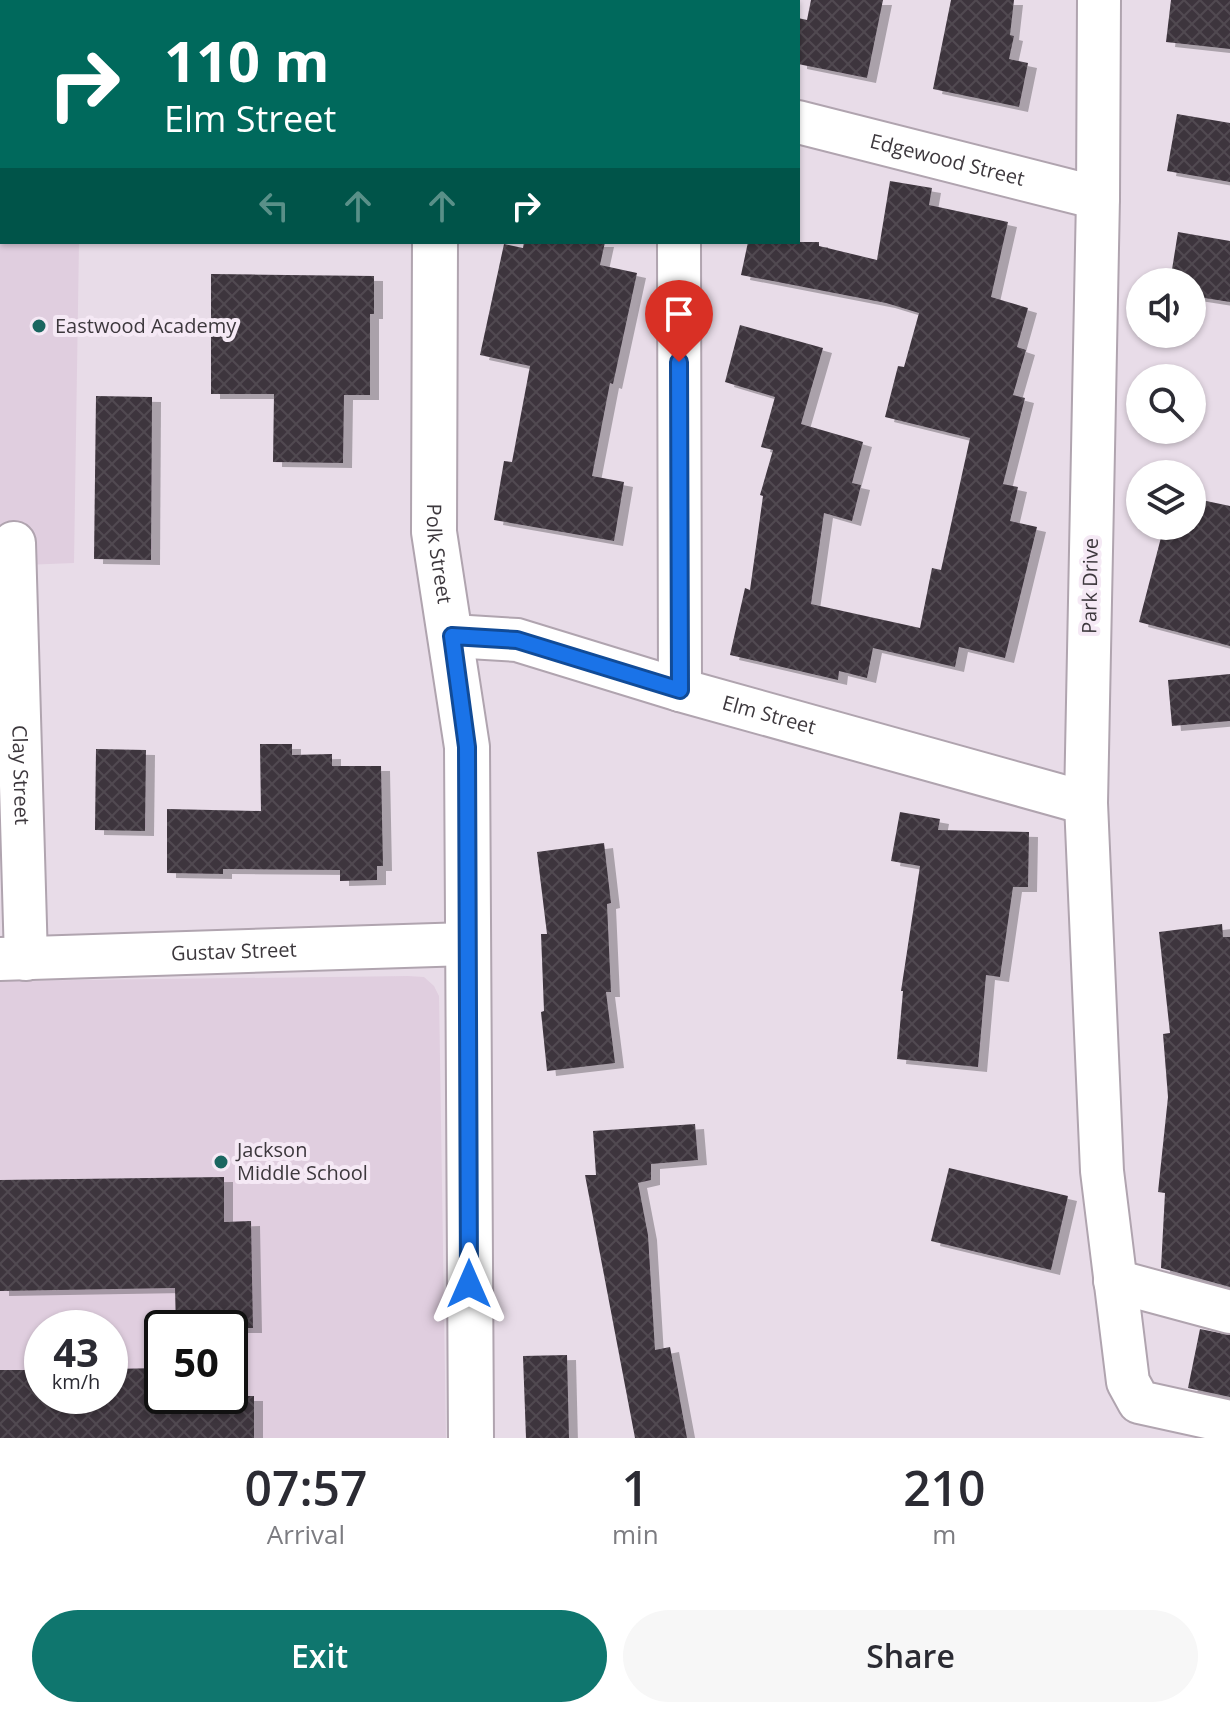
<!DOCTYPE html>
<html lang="en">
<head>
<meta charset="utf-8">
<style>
  :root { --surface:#fff; --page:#f7f7f7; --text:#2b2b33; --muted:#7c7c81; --accent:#0f766e }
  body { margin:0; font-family:"Open Sans",sans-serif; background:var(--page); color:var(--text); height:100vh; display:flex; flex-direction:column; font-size:30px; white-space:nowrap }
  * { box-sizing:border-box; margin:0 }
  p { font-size:26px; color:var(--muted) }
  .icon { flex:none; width:44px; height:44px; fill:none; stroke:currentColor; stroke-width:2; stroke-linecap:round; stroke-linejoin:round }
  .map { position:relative; height:1438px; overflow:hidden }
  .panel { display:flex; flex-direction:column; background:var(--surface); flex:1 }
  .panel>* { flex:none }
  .guide { position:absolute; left:0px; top:0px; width:800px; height:244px; box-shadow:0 2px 6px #0004; background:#00695c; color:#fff; overflow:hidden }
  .tools { position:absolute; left:1126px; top:268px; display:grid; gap:16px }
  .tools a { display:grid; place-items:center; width:80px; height:80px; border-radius:50%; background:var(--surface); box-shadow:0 2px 6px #0004; font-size:40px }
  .speed { position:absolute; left:24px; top:1310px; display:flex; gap:16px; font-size:40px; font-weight:700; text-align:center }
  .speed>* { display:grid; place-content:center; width:104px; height:104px; border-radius:50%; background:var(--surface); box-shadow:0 2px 6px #0004; line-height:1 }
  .speed small { font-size:20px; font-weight:400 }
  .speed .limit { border:4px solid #111; border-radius:12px; background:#fff; color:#111 }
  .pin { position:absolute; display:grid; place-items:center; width:68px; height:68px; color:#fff; margin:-82px -34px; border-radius:50% 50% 50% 0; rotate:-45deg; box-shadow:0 0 8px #0007 }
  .pin .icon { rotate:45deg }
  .me { position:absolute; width:88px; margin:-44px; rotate:0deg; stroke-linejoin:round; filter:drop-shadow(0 0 6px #0008) }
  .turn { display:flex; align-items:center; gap:28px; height:168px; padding:0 32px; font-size:36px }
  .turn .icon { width:104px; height:104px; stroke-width:2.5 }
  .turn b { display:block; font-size:56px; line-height:68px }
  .lanes { display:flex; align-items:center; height:76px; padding:0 32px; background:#0003; justify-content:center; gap:40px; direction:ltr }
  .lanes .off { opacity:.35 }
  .eta { display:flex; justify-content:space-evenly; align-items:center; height:136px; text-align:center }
  .eta b { font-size:48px; font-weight:600; line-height:56px }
  .primary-button { display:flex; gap:16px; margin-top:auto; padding:16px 32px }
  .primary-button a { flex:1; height:92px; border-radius:48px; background:var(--accent); color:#fff; font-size:32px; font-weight:600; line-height:92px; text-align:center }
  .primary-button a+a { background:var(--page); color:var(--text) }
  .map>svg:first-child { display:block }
</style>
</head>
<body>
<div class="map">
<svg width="1230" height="1438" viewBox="0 0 1230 1438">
  <defs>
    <pattern id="building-cross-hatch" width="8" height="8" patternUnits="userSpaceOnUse" patternTransform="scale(2)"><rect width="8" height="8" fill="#3d343d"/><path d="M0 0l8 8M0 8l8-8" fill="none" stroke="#514951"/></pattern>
    <filter id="shadow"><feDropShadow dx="9" dy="5" stdDeviation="0" flood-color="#0004"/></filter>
  </defs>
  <rect width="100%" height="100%" fill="#e8dce8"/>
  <g fill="#e0cedf" fill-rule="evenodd">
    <polygon points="0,0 83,0 2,2 2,242 79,242 74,563 0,566"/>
    <path d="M408,976L424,977L434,986L439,996L446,1438H0V981ZM42,1328H110V1396H42ZM162,1328H230V1396H162Z"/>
  </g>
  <g fill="url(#building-cross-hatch)" filter="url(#shadow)">
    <polygon points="811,0 883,0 867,78 798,64 798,18 807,20"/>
    <polygon points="951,0 1014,0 1010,35 1014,36 1009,59 1028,63 1019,107 933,89"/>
    <polygon points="1171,0 1230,0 1230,49 1166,42"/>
    <polygon points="1177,114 1230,123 1230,182 1167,171"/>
    <polygon points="890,181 932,188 929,205 1008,222 991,297 1028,308 1017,347 1026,350 1013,395 1025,398 1003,484 1018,487 1010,521 1037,527 1005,658 959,647 955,667 873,648 867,678 839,671 838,680 730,655 745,588 750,590 763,496 760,495 773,450 761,447 775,397 725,382 740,325 823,348 801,424 863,442 852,483 861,485 852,521 824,513 811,604 920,628 932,568 941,570 970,438 885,417 898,366 904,367 919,313 886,303 741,275 748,242 819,242 819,246 877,260"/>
    <polygon points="1178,232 1230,241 1230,302 1192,296 1192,282 1170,282"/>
    <polygon points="524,242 605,242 600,265 637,273 613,384 610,383 592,476 624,482 614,541 494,520 504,461 512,462 530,366 480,355 504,244 523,248"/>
    <polygon points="211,274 374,276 374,314 370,314 370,395 344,395 343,463 273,462 274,394 211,394"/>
    <polygon points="96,396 152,397 151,560 94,559"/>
    <polygon points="1192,498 1230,506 1230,646 1139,622 1164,526 1192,526"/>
    <polygon points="1230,674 1230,721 1172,726 1168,680"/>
    <polygon points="260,744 292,744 292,755 332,754 332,766 381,766 383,866 377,866 377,880 340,881 340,870 223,869 223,874 167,873 167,809 261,811"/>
    <polygon points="96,749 146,750 145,831 95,830"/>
    <polygon points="900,812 940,819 938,830 1029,832 1028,887 1013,887 1000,977 986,975 978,1067 897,1059 903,991 901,991 920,866 891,861"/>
    <polygon points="604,843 611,903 607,904 611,992 606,992 615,1063 547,1071 541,1012 544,1011 541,934 547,934 537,852"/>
    <polygon points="1222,924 1223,937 1230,937 1230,1287 1161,1268 1165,1193 1158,1192 1168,1097 1163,1034 1170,1033 1159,932"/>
    <polygon points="695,1124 698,1160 651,1164 651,1180 638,1183 648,1235 655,1350 670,1347 687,1438 635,1438 585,1175 596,1175 593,1131"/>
    <polygon points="949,1168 1068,1196 1051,1270 931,1241"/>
    <polygon points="224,1177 224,1222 251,1221 253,1328 176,1328 175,1288 0,1291 0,1180"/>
    <polygon points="1200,1329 1230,1335 1230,1397 1188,1388"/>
    <polygon points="567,1355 569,1438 526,1438 523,1356"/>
    <polygon points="162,1368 162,1396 254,1396 254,1438 0,1438 0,1370 42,1370 42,1396 110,1396 110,1369"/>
  </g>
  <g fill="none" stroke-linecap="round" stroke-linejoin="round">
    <g stroke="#b0a4af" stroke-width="46">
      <g id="minor">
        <polyline points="679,0 679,2"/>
        <polyline points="1099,0 1098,198 1086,803 1102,1171 1128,1382 1139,1402 1230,1422"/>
        <path id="s1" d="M798,122L1098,198"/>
        <polyline points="679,242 680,690"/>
        <path id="s2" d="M14,543L26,959"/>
        <path id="s3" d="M452,636L517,640L680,690L1086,803"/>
        <path id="s4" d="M0,959L467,944"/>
        <polyline points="1115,1281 1230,1312"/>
      </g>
    </g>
    <g stroke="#b0a4af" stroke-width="48">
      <g id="major">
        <polyline points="437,2 437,0"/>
        <path id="s5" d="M435,242L434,532L467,747L471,1438"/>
      </g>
    </g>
    <use href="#minor" stroke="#fff" stroke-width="42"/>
    <use href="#major" stroke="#fff" stroke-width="44"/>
  </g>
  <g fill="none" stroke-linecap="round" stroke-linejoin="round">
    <g stroke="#114b97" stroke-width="20">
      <polyline id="route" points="469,1284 467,747 452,636 517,640 680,690 679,362"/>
    </g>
    <use href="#route" stroke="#1a73e8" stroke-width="14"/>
  </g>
  <g fill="#1a6660" stroke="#f5e9f5" stroke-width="3">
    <circle cx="39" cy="326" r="8"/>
    <circle cx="221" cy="1162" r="8"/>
  </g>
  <g text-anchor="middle" stroke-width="8" stroke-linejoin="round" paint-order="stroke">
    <g font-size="20" fill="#3d383d" stroke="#f5e9f5">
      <text dy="7" stroke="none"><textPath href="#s1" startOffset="154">Edgewood Street</textPath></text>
      <text dy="7" stroke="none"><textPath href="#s5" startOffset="312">Polk Street</textPath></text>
      <text transform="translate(1090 586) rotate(-89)" y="7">Park Drive</text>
      <text dy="7" stroke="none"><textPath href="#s3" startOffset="328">Elm Street</textPath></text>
      <text dy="7" stroke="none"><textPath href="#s2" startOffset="232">Clay Street</textPath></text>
      <text dy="7" stroke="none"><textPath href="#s4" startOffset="234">Gustav Street</textPath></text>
    </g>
    <g font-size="20" fill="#3d383d" stroke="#f5e9f5" text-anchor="start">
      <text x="55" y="333">Eastwood Academy</text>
      <text x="237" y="1157">Jackson<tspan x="237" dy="23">Middle School</tspan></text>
    </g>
  </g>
</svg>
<div class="tools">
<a><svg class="icon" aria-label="sound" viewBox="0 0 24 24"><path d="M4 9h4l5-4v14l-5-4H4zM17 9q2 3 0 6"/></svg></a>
<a><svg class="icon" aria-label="search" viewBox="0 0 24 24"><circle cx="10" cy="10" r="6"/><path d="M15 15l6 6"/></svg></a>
<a><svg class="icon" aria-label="layers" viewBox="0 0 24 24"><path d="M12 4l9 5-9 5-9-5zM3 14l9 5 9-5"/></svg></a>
</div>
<div class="speed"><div>43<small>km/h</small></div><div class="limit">50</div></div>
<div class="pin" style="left:679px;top:362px;background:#d93025"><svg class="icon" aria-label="arrive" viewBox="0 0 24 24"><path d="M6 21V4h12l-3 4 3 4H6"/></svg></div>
<svg class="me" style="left:469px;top:1284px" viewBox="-20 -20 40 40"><path d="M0-17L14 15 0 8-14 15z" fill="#1a73e8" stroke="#fff" stroke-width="4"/></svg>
<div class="guide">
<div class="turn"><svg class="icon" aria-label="right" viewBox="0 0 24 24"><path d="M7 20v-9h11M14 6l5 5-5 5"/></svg><div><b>110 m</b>Elm Street</div></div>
<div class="lanes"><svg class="icon off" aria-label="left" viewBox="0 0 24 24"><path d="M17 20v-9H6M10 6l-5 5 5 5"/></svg><svg class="icon off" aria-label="ahead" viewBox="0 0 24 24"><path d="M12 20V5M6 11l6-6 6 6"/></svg><svg class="icon off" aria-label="ahead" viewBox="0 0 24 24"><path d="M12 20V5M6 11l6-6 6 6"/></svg><svg class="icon" aria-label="right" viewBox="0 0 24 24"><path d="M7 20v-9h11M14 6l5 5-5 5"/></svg></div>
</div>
</div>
<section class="panel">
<div class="eta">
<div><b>07:57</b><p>Arrival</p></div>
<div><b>1</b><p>min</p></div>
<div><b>210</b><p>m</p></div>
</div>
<div class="primary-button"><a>Exit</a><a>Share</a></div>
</section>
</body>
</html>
